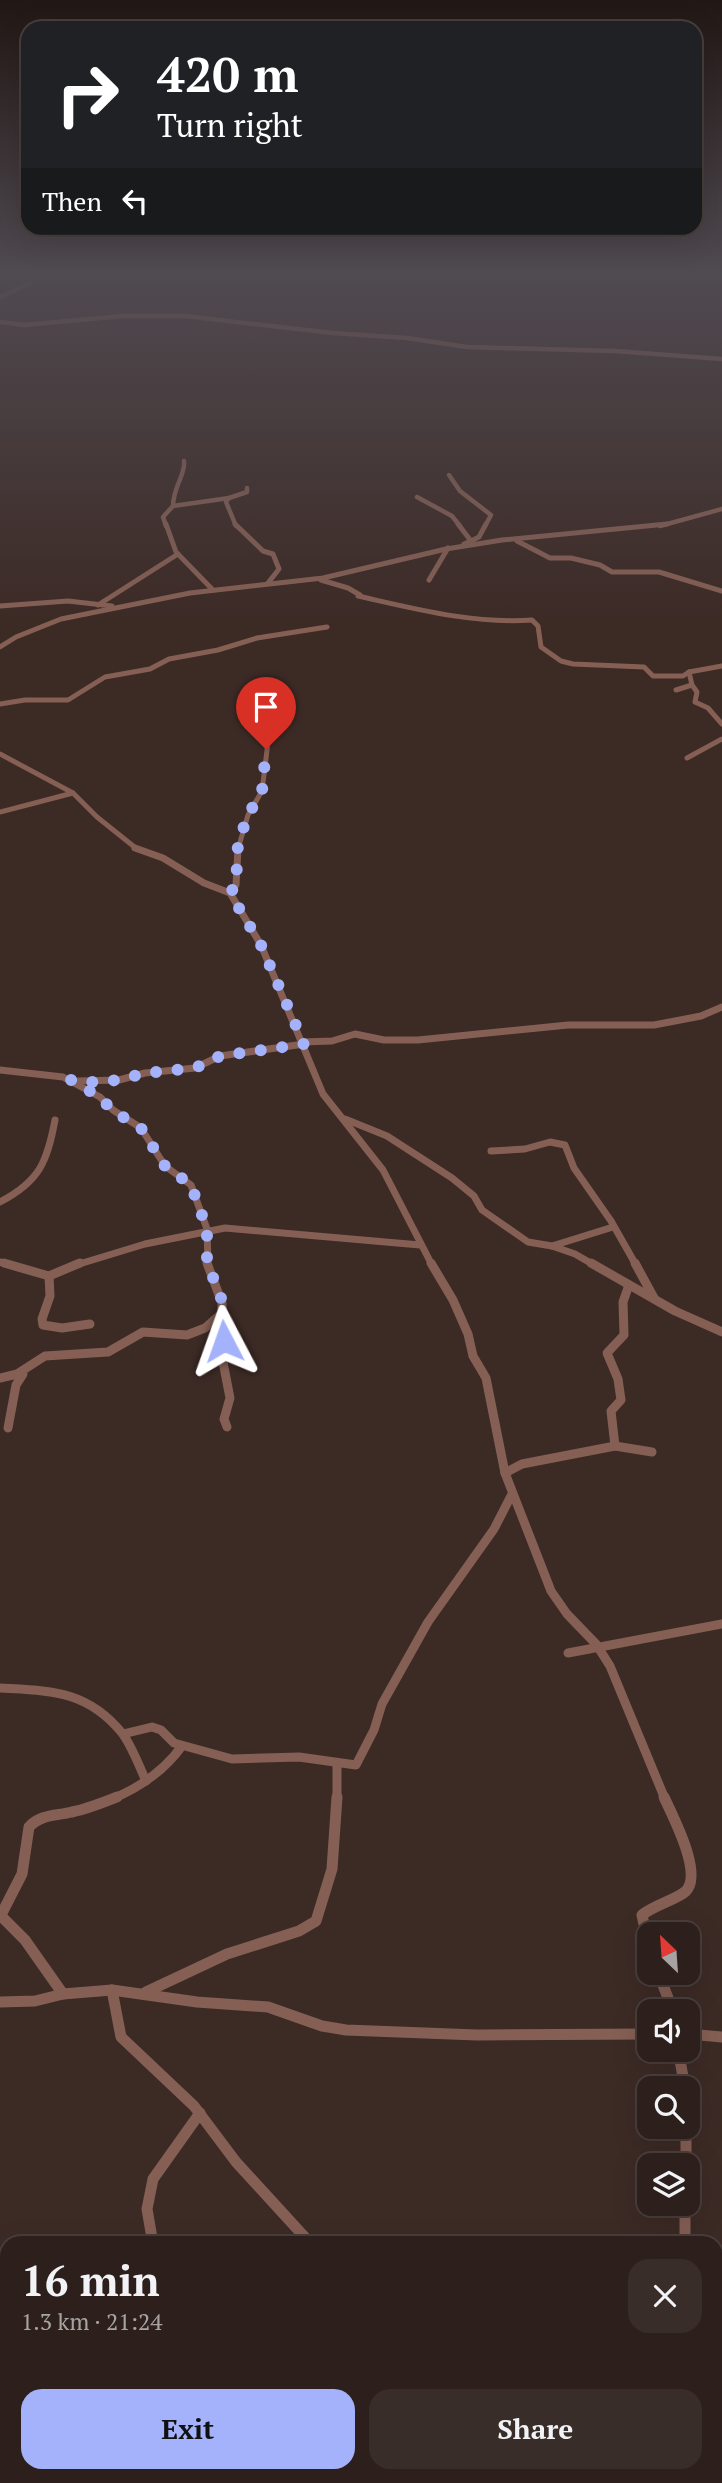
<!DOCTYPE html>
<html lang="en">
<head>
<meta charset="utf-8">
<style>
  :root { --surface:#2d201c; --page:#392d29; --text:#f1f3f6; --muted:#a7a3a3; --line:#483e3b; --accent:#a4b2fc }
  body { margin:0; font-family:"PT Serif",serif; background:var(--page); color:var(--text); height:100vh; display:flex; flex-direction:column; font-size:26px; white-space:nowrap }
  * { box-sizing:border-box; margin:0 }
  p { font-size:23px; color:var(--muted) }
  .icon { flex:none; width:38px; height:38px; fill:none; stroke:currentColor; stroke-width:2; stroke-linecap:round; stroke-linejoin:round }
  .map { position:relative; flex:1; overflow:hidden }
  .details { position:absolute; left:0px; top:2236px; width:723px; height:247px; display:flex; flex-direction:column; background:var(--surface); border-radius:21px 21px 0 0; box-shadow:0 7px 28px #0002,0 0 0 2px var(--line) }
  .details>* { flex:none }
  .hud { position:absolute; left:21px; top:21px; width:681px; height:214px; border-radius:21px; box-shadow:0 7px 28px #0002,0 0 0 2px var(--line); background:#202124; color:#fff; overflow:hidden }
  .needle { width:46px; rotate:335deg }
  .tools { position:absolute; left:637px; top:1922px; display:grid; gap:14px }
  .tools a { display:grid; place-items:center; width:63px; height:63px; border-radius:14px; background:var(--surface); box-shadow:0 7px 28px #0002,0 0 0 2px var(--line); font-size:35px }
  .pin { position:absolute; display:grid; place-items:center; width:60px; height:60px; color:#fff; margin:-72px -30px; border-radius:50% 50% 50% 0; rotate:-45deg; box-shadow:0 0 7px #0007 }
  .pin .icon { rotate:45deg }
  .me { position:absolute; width:77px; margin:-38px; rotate:356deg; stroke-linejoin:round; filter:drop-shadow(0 0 5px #0008) }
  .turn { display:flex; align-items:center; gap:24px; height:147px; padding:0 21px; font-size:32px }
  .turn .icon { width:91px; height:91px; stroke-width:2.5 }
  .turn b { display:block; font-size:49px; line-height:60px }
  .then { display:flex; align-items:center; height:66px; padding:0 21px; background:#0003; gap:14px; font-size:26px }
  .round { display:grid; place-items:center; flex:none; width:74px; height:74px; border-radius:21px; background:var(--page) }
  .headline { display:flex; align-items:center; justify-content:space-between; height:119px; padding:0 21px }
  h1 { font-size:42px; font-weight:800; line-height:52px }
  .primary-button { display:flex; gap:14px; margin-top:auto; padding:14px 21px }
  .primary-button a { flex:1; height:80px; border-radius:21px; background:var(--accent); color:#111; font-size:28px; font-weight:800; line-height:80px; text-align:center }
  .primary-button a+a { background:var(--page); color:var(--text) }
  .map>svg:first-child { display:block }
</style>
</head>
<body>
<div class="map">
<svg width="722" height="2483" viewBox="0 0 722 2483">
  <rect width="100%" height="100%" fill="#3c2a25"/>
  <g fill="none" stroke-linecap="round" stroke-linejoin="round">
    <g stroke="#855f54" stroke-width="4.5">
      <polyline points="0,297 31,283 31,273"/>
      <polyline points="0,322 24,325 123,316 185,316 333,333 407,338 467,347 615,351 722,359"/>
      <polyline points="449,475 460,491 491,515 485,526"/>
      <polyline points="417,497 452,516 460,526"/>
      <polyline points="229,498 226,502 236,526"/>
      <polyline points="173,506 229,498 247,492 247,488"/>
      <path d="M166,526L163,517L173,506C173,487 186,474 184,461"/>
      <polyline points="660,526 722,509"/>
    </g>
    <g stroke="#855f54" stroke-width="5">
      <polyline points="166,524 176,552 212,589"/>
      <polyline points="235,524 263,551 273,554 279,569 268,583"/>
      <polyline points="458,524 471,541 464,544"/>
      <polyline points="471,541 479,537 486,524"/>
      <polyline points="517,541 550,558 571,558 600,565 612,572 659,572 722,591"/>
      <polyline points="321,580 348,588 360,595"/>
      <polyline points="429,580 448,548"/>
      <path d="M358,596C416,609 472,624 532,620L538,626L541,647L561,661L573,664L644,667L653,676H683L689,672"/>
      <polyline points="98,605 178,554"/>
      <polyline points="0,606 68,601 112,606"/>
      <polyline points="0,647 16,637 61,619 190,593 323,578 446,549 502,540 667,524"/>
      <polyline points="692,685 697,692 695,702 708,708 722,724"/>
      <polyline points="676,690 692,685 689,672 722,666"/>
      <polyline points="0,704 25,700 68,700 105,677 150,669 169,659 218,650 257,638 327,627"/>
      <polyline points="0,754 73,793 97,817 137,849"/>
      <polyline points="687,758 722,739"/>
      <polyline points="0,812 73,793"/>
      <polyline points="238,849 248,815 262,791 269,734 265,715 268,709"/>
    </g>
    <g stroke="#855f54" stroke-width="7">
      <polyline points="135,848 163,858 204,883 230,893 261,945 323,1094 383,1170 432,1265"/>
      <polyline points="230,893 236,885 238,848"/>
      <polyline points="303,1042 332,1041 355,1034 384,1040 418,1040 568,1025 654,1025 701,1016 722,1007"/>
      <polyline points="0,1070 63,1077 100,1097 113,1110 141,1128 165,1166 191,1185 207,1229 208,1265"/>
      <polyline points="78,1081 119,1080 145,1073 195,1068 220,1056 304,1044"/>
      <polyline points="345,1119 387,1136 452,1178 474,1196 482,1210 528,1242 552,1246 575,1254 594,1265"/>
      <polyline points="491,1151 525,1149 550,1142 565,1145 574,1168 611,1221 636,1265"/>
      <path d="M0,1202C40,1181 47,1162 55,1120"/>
      <polyline points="552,1246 613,1227"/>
      <polyline points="0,1262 11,1265"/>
      <polyline points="76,1265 145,1244 225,1228 420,1245"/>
    </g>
    <g stroke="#855f54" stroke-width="9">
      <polyline points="4,1263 49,1276 80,1263"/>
      <polyline points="207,1263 222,1303 222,1357 230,1398 224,1419 227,1427"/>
      <polyline points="431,1263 453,1300 468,1334 473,1356 486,1378 505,1473 551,1591 567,1614 596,1644 610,1666 665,1799"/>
      <polyline points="591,1263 675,1311 722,1332"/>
      <polyline points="635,1263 654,1298"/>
      <polyline points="49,1276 50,1296 42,1319 43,1325 62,1328 90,1324"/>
      <polyline points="0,1378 17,1374 45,1356 108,1352 143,1332 187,1335 205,1328 222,1313"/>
      <polyline points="8,1428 16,1385 23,1374"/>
      <polyline points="615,1446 611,1411 621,1400 618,1379 607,1353 624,1335 623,1302 629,1285"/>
      <polyline points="505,1473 522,1464 615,1446 652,1452"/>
      <polyline points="568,1653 722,1624"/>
      <path d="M0,1688C51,1691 87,1690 122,1733C132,1746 139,1766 146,1781"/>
      <polyline points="123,1734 152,1727 161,1730 174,1743 232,1759 299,1757 356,1765 374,1730 382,1704 428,1622 494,1529 512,1494"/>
      <polyline points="337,1764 337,1799"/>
      <path d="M112,1799C141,1787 164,1771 182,1746"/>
    </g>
    <g stroke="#855f54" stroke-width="11">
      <polyline points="0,1915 25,1940 63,1994"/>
      <path d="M1,1915L22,1874L29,1827C41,1814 56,1816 72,1812C87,1809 102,1803 117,1797"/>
      <path d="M649,1947L642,1915C654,1905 678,1899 686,1891C703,1873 673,1817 664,1797"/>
      <polyline points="658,1972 673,2011"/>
      <polyline points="112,1990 121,2037 194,2106 236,2162 311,2244"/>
      <polyline points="146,1992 227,1954 299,1931 316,1921 332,1869 337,1797"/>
      <polyline points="0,2002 35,2001 63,1994 112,1990 197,2002 268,2007 322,2026 346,2030 477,2035 649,2034"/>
      <polyline points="688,2034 722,2037"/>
      <polyline points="678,2049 685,2088"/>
      <polyline points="686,2126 686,2165"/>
      <polyline points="685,2203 685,2244"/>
      <polyline points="153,2244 147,2209 153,2179 200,2113"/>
      <polyline points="525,2476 532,2483"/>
      <polyline points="93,2483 96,2476"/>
      <polyline points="159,2483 160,2476"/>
      <polyline points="670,2483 671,2476"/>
    </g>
  </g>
  <linearGradient id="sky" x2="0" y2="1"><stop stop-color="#211714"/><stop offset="0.44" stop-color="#504a51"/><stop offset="1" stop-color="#504a51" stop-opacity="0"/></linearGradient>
  <rect width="722" height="621" fill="url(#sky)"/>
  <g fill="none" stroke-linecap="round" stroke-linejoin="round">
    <polyline stroke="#a4b2fc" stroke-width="12" stroke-dasharray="0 21.6" points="224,1341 221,1298 207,1262 207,1229 191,1185 165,1166 141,1128 113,1111 100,1097 71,1080 92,1082 119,1080 145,1073 195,1068 220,1056 304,1044 261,945 230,893 236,885 238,843 248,815 262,791 266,749"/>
  </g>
</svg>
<div class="tools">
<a><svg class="needle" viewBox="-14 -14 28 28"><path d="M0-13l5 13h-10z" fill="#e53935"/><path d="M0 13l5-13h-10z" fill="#a7a3a3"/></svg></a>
<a><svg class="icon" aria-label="sound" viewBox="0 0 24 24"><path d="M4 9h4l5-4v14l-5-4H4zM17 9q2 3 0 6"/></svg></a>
<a><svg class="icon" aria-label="search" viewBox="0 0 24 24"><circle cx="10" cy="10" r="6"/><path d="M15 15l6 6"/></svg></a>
<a><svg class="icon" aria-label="layers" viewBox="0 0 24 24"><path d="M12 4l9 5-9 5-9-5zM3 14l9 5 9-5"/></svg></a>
</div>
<div class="pin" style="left:266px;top:749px;background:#d93025"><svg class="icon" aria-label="arrive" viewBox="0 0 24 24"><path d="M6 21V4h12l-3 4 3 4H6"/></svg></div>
<svg class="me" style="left:224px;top:1341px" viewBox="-20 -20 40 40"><path d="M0-17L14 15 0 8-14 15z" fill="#a4b2fc" stroke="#fff" stroke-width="4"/></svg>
<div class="hud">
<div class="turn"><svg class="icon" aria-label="right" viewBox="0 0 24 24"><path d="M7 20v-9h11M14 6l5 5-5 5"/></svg><div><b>420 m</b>Turn right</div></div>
<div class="then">Then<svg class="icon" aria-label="left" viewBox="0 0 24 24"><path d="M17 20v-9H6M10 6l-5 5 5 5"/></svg></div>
</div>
<section class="details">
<div class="headline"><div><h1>16 min</h1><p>1.3 km · 21:24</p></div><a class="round"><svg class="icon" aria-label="close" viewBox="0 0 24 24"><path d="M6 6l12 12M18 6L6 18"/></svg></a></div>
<div class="primary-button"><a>Exit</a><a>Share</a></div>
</section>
</div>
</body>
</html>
